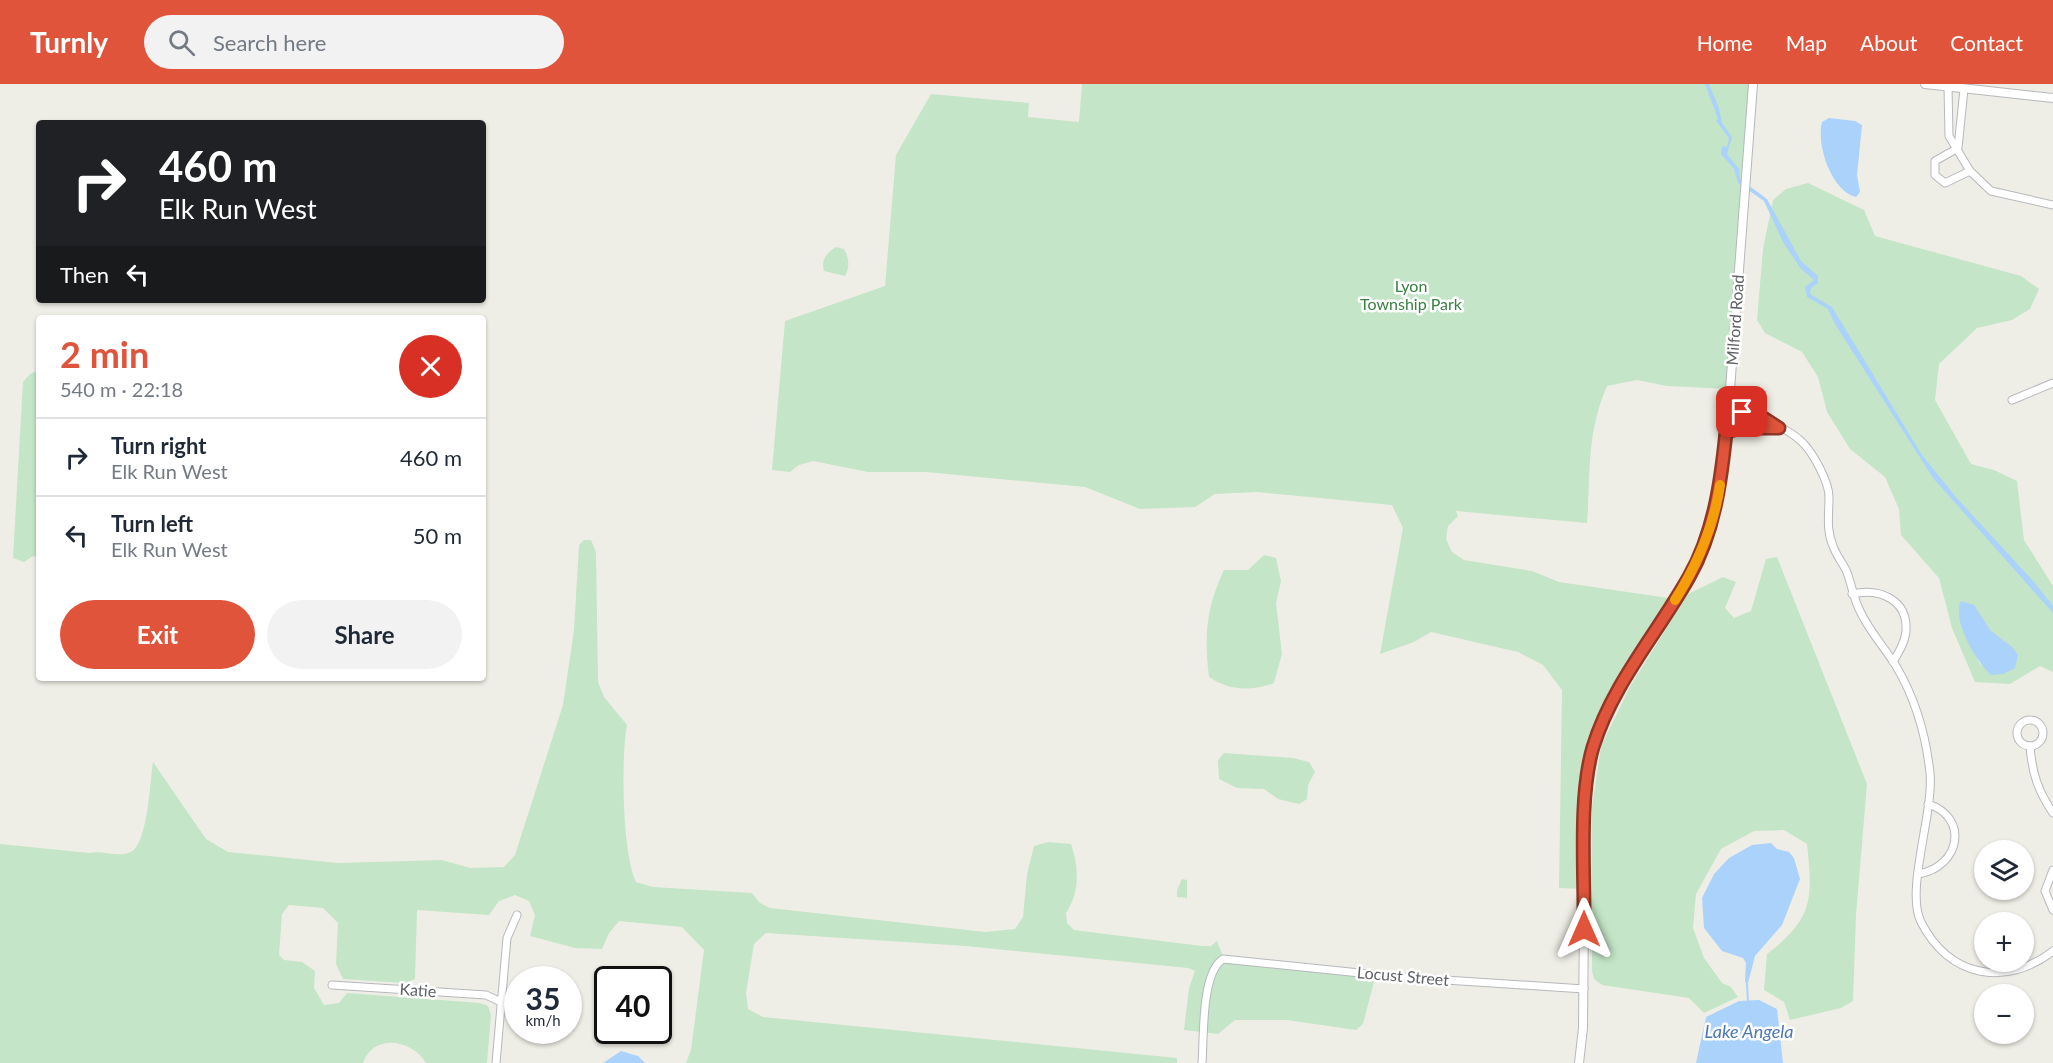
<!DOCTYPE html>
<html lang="en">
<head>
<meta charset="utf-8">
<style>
  :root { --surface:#fff; --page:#f2f2f3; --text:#1f2937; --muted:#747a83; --line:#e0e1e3; --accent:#e0543b }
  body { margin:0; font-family:Lato,sans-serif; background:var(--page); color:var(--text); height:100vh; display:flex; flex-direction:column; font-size:22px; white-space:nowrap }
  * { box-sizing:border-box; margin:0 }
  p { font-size:20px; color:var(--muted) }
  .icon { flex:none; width:33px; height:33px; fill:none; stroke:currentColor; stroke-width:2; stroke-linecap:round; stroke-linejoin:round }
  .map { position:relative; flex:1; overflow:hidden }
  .panel { position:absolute; left:36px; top:231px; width:450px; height:366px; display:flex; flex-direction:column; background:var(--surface); border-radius:6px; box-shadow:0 2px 4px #0004 }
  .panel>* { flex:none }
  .hud { position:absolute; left:36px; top:36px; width:450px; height:183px; border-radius:6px; box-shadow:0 2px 4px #0004; background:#202124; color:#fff; overflow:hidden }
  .controls { position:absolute; left:1974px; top:756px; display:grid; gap:12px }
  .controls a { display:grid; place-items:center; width:60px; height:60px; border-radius:50%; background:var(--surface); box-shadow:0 2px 4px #0004; font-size:30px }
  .speed { position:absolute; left:504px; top:882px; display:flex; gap:12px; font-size:30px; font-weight:700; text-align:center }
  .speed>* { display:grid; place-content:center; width:78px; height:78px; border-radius:50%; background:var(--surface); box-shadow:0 2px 4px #0004; line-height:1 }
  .speed small { font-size:15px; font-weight:400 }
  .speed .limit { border:3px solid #111; border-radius:9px; background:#fff; color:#111 }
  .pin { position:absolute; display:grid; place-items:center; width:51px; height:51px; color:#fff; margin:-26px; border-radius:12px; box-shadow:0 3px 9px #0006 }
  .me { position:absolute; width:66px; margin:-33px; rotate:0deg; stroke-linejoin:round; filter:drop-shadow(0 0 4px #0008) }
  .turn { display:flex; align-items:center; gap:21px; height:126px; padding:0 24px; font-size:27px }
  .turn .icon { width:78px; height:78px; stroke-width:2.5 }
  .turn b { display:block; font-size:42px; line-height:51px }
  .then { display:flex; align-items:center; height:57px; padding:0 24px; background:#0003; gap:12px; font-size:22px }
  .round { display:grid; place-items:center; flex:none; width:63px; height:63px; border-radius:32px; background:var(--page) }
  .overview { display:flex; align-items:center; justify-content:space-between; height:102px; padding:0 24px }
  h1 { font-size:36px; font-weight:700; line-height:45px; color:var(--accent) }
  .button { display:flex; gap:12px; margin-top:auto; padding:12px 24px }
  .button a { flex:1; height:69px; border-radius:36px; background:var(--accent); color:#fff; font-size:24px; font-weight:700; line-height:69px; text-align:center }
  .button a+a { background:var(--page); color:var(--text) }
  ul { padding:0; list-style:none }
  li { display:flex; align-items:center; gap:18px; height:78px; padding:0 24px; border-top:2px solid var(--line) }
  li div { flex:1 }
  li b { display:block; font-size:22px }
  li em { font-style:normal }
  header { display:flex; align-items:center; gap:36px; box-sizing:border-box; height:84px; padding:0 30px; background:var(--accent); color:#fff }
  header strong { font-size:28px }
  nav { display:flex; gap:33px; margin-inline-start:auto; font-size:21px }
  .search { width:420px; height:54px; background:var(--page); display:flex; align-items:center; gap:15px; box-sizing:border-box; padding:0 21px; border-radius:33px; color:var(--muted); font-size:22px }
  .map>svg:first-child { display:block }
</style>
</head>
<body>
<header>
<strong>Turnly</strong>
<div class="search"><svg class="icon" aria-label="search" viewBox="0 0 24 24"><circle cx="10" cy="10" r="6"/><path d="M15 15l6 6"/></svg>Search here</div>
<nav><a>Home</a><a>Map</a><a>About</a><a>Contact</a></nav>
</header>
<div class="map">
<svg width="2053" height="979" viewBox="0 0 2053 979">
  <rect width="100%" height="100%" fill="#efeee6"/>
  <g fill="#c4e5c7" fill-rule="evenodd">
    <path d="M1082,0H1753L1730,305L1667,302L1637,296L1607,302C1586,351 1591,388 1587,439L1456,427L1458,432L1448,442L1446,455L1452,468L1464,476L1532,487L1559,498L1675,515C1646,560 1604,613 1592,667C1583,712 1585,759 1585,805L1559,804L1562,606L1543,581L1518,568L1431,548L1414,558L1380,570L1403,444L1392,421L1257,408L1215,410L1195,423L1140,425L1085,403L926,388H868L813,377L799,381L790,388L772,386L785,237L885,202L896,71L931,10L1029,19L1028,33L1079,38Z"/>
    <path d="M1808,99L1864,126L1875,152L2021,192L2039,205L2030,225L2012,236L1977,244L1939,280L1935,316L1971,380L1994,386L2017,397L2024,456L2053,502V588L2040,582L2010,600L1975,598L1952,544L1939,494L1901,451L1899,425L1885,393L1850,365L1827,328L1818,293L1802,268L1765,249L1757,236L1763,165L1773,116L1786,105ZM1974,522L1991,547L1981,582L1970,560Z"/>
    <path d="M836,163L844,165C849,173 850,184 845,192L824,187C821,176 826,169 836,163Z"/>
    <polygon points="39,286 39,474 33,472 24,478 13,474 23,298 30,290"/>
    <path d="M584,456H591L596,468L598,598L604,613L627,641C621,674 622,769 636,798L653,803L752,809L760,819L770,824L985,848L1015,845L1023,833L1027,790L1034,762L1048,758L1071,760C1079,784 1080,808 1066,829L1067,839L1074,846L1202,862H1211L1217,857L1224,875L1376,890L1363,940L1356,946L1287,936H1235L1218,950L1184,946L1189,904L1195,887L1188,884L966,862L766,849L754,860L746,909L748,925L763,933L1177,974V979H686L691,966L704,866L682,843L619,837L609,849L602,865L575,864L530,852L535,831L529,817L515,811L499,817L489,831L417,826L415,895L405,899L343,895L336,880L338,839L323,824L289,821L282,830L279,871L284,876L302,878L315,887L314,904L324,921L339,919L347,909L480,919L488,922L491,931L487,979H426C412,955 373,949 363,979H0V760L89,769C102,766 119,774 131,768C148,759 150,697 153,678L206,755L228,768L338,779L442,776L470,784L504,783L515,771L563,621L574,546L579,461Z"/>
    <path d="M1264,471L1276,474L1281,497L1276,519L1282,570L1274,599C1251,607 1230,607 1209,593C1204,552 1206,524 1224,486H1248Z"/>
    <path d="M1777,473L1867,700L1856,831L1853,917L1841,924L1790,936L1784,918L1764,906L1767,870C1813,835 1813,815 1807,760L1784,746L1754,747L1721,765L1696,810L1693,844L1704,874L1722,899L1731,903L1738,913L1704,929L1689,914L1602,901L1594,895L1592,887V723L1601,662L1631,601L1688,510L1723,493L1736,498L1725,524L1734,534L1751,527L1766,475Z"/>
    <polygon points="1224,669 1293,674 1309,678 1315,688 1308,701 1307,715 1299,720 1278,715 1264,705 1237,704 1219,695 1218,676"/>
    <polygon points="1182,795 1187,796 1187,814 1177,813 1177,806"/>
  </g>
  <g fill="#abd2fa">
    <polygon points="1705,0 1709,0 1719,24 1722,39 1732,53 1727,70 1739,85 1740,95 1767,115 1801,177 1818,192 1818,199 1811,204 1810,210 1832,223 1922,371 1955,412 2033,497 2053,522 2053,529 1933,394 1835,240 1828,225 1807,213 1805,203 1814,196 1801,185 1783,158 1764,117 1738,99 1734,85 1721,70 1722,62 1727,63 1729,54 1716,37 1718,35"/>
    <path d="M1829,34L1855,37L1862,41L1857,91L1860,108L1856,113C1831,107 1816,60 1822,38Z"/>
    <path d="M1961,517L1974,521L1991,547L2012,563L2018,571L2015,584L2003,590L1991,591C1977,578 1951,536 1961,517Z"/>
    <polygon points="1771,759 1777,765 1789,768 1794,774 1800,795 1782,841 1755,872 1748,899 1745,898 1746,879 1743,874 1722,867 1704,844 1702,814 1714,790 1729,774 1752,761"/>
    <polygon points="1759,916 1777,925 1783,979 1696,979 1706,933 1739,917"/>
    <polygon points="621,967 638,972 645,979 603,979"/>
  </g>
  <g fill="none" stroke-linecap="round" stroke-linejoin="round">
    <polyline stroke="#abd2fa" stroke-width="2" points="1747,899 1748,920"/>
    <g stroke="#b6b8bc" stroke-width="9">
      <g id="minor">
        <polyline points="1948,3 1949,52 1970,87 1991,107 2053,121"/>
        <polyline points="1964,5 1958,64 1935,77 1935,91 1945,99 1970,87"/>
        <polyline points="2012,316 2053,299"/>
        <path d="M1729,319C1752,334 1784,339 1804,360C1814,371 1829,398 1829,413C1829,430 1826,446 1833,462C1836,471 1842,478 1846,486C1852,500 1853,515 1861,529C1870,548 1885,564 1896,582C1915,614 1926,652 1930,689C1934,729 1905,806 1921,838C1949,893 2005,904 2053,867"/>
        <polyline points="1726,348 1741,344 1779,344"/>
        <path d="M1852,510C1879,504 1908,515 1906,547C1905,558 1899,568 1893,578"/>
        <circle cx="2030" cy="649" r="13"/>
        <path d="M2030,662C2032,689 2038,707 2053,729"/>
        <polyline points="2053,786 2045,807 2053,826"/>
        <path d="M1919,790C1961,782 1969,733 1928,720"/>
        <polyline points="332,901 486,911 501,918"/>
        <polyline points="496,979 507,854 517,831"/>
        <path d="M1202,979C1204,953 1201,889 1223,875L1399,893L1584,905"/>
      </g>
    </g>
    <g stroke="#b6b8bc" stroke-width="10">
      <g id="tertiary">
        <polyline points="1925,0 2053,14"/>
        <polyline points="1579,979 1583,944 1585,720 1593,665 1615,608 1690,492 1713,433 1728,332 1753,0"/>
      </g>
    </g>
    <use href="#minor" stroke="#fff" stroke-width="7"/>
    <use href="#tertiary" stroke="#fff" stroke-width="8"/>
  </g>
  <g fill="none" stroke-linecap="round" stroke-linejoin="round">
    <g stroke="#923726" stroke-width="15">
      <path id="route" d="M1584,845C1585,791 1578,714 1593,663C1613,599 1657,550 1689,493C1714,449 1721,398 1726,348L1741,344H1779L1762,333L1742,328"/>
    </g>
    <use href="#route" stroke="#e0543b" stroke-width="10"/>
    <path stroke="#f59e0b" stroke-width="10" d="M1675,516C1697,481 1714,442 1720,401"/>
  </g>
  <g text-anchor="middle" stroke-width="5" stroke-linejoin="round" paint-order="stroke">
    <g font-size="16" fill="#398141" stroke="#fff">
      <text x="1411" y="208">Lyon<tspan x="1411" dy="18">Township Park</tspan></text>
    </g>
    <g font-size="16" fill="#5e6166" stroke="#fff">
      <text transform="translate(1735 236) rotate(-86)" y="6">Milford Road</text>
      <text transform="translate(1403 892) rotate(5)" y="6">Locust Street</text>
      <text transform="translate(418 906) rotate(4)" y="6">Katie</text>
    </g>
    <g font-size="18" font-style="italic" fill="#4b77b5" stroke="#fff">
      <text x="1749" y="954">Lake Angela</text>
    </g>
  </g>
</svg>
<div class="controls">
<a><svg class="icon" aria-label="layers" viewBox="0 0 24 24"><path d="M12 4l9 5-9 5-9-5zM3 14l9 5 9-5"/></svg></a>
<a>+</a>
<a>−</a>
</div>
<div class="speed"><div>35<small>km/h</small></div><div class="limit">40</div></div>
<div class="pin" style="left:1742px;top:328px;background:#d93025"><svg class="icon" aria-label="arrive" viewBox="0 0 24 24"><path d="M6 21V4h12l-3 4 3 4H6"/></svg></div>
<svg class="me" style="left:1584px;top:845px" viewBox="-20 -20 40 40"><path d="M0-17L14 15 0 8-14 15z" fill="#e0543b" stroke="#fff" stroke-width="4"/></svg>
<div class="hud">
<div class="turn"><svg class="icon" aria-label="right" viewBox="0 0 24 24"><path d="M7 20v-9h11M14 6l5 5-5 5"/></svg><div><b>460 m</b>Elk Run West</div></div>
<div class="then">Then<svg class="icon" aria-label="left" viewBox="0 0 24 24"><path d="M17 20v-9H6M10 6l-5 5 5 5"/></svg></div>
</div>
<section class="panel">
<div class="overview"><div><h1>2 min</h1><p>540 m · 22:18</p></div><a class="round" style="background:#d93025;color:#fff"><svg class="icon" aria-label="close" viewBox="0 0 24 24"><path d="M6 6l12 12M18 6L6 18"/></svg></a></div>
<ul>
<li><svg class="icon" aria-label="right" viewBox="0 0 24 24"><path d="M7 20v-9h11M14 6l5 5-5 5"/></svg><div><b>Turn right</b><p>Elk Run West</p></div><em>460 m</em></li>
<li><svg class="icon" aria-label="left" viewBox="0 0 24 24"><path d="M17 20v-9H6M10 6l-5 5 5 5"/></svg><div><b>Turn left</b><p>Elk Run West</p></div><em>50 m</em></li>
</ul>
<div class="button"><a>Exit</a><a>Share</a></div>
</section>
</div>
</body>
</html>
